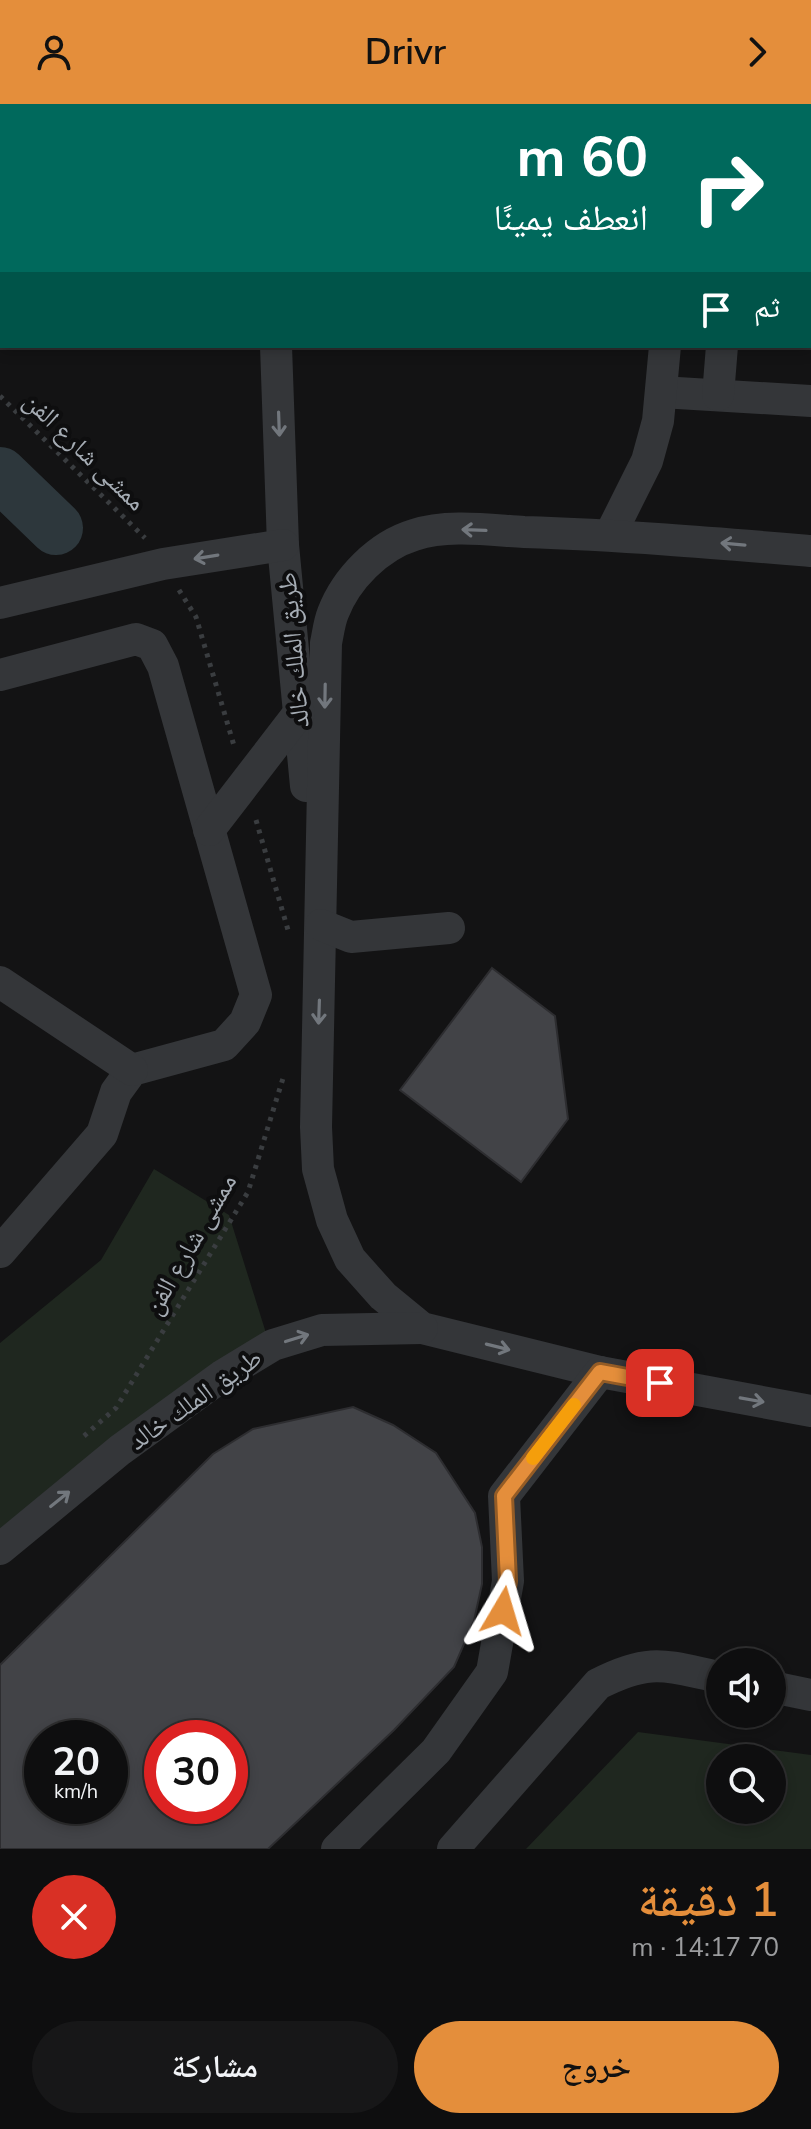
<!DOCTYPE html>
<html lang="ar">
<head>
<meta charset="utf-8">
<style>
  :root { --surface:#0e0e0f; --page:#171718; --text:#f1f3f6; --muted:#9b9c9e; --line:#2e2e2f; --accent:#e48e3b }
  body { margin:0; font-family:"Nunito Sans","Noto Naskh Arabic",sans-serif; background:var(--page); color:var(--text); direction:rtl; height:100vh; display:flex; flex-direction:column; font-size:30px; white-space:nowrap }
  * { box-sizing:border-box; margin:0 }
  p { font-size:26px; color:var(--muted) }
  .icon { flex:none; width:44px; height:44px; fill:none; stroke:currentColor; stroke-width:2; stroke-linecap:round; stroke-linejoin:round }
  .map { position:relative; height:1745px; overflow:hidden; direction:ltr }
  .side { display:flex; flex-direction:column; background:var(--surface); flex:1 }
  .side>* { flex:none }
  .hud { position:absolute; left:0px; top:0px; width:812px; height:244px; box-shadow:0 4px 12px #0003,0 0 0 2px var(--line); direction:rtl; background:#00695c; color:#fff; overflow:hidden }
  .controls { position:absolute; left:706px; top:1544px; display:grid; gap:16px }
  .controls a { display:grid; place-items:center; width:80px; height:80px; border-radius:50%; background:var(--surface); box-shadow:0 4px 12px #0003,0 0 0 2px var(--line); font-size:40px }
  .speed { position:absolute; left:24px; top:1616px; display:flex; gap:16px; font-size:40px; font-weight:700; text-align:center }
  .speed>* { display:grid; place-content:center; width:104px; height:104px; border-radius:50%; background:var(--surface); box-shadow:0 4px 12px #0003,0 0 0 2px var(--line); line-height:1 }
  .speed small { font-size:20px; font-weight:400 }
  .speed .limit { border:12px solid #d22; background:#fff; color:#111 }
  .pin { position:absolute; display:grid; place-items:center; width:68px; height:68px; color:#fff; margin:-34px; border-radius:16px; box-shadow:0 4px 12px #0006 }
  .me { position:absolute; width:88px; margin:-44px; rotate:7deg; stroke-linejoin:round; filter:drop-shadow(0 0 6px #0008) }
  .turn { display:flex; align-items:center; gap:28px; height:168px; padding:0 32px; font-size:36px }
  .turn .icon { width:104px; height:104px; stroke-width:2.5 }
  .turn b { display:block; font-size:56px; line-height:68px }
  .then { display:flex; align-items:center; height:76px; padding:0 32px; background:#0003; gap:16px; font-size:30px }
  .round { display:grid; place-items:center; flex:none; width:84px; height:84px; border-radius:42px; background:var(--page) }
  .overview { display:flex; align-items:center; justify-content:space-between; height:136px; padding:0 32px }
  h1 { font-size:48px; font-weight:600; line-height:60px; color:var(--accent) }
  .action { display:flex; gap:16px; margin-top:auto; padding:16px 32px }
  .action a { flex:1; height:92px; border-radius:48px; background:var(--accent); color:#111; font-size:32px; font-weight:600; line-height:92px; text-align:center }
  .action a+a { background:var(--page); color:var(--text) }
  header { display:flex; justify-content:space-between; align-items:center; height:104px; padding:0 32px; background:var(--accent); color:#111; font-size:36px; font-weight:600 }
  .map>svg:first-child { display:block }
</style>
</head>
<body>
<header><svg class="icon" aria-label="forward" viewBox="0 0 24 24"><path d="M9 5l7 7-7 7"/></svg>Drivr<svg class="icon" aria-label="person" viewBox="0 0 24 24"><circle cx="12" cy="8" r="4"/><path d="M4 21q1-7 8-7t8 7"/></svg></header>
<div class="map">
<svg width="811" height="1745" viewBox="0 0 811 1745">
  <rect width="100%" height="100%" fill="#131314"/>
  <g fill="#1f271f" fill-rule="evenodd">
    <polygon points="154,1065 229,1111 266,1229 0,1428 0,1239 101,1156"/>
    <path d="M638,1628L811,1651V1745H526ZM720,1654H772V1706H720Z"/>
  </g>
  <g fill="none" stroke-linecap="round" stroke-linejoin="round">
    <polyline stroke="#2d373c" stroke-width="54" points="0,370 56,424"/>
  </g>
  <g fill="#424347" stroke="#2d2d30" stroke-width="2" fill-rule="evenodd">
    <polygon points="0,0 130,0 132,2 2,2 2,102"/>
    <polygon points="327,0 613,0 327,2"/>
    <polygon points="492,864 555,912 568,1015 521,1078 400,986"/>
    <path d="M353,1303L393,1321L436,1349L475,1409L482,1443V1480L474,1517L454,1563L394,1626L268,1745H0V1561L213,1350L253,1325ZM42,1634H110V1702H42ZM162,1634H230V1702H162Z"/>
  </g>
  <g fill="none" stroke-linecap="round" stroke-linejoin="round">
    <g stroke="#3a3d40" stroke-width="5" stroke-dasharray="4 6" stroke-linecap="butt">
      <polyline points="0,292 145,434"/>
      <polyline points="179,486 196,513 235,645"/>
      <polyline points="256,716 288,826"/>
      <polyline points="84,1332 116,1304 248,1088 284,971"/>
    </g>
    <g stroke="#343639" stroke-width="32">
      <polyline points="274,0 274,2"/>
      <polyline points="687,2 688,0"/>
      <polyline points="746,2 746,0"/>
      <polyline points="810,46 811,46"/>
      <polyline points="810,132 811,132"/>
      <polyline points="810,212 811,212"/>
      <polyline points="276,242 283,441 306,682"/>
      <polyline points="661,288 811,297"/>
      <polyline points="718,291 722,242"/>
      <polyline points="610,431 647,357 658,317 665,242"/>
      <path d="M811,447C715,439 620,431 524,428C489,426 448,420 414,431C378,442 346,475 333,509C329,519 328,530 326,539L316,1023L318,1065L332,1116L350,1155L383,1192L422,1224L600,1268L811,1307"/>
      <polyline points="0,499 163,460 283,441"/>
      <polyline points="0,571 136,535 152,541 163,562 256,891 245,918 224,941 132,966 116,988 102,1030 0,1148"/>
      <polyline points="209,726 299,609"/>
      <polyline points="321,821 351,833 449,824"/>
      <polyline points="0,878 132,966"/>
      <polyline points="0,1445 120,1346 222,1272 273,1241 322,1226 422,1224"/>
      <polyline points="772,1583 811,1591"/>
      <polyline points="337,1745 436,1647 492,1568 508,1477 504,1392 600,1268"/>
      <path d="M453,1745L598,1580C651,1553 665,1562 720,1573"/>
    </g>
  </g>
  <defs><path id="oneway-shaft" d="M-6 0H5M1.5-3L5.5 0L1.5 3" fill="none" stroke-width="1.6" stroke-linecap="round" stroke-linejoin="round" transform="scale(2)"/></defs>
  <g stroke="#72777d">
    <use href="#oneway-shaft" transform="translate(279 320) rotate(88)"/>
    <use href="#oneway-shaft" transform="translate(474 426) rotate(-178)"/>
    <use href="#oneway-shaft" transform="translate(733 440) rotate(-175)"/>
    <use href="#oneway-shaft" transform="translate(206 453) rotate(171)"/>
    <use href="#oneway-shaft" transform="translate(325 592) rotate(91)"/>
    <use href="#oneway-shaft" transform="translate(319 908) rotate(92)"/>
    <use href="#oneway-shaft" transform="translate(297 1234) rotate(-17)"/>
    <use href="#oneway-shaft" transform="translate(498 1243) rotate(14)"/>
    <use href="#oneway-shaft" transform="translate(752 1296) rotate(10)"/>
    <use href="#oneway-shaft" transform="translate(60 1395) rotate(-39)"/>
  </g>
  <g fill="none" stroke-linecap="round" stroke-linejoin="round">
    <g stroke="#945c26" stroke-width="20">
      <polyline id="route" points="503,1507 508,1477 504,1392 600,1268 660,1279"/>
    </g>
    <use href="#route" stroke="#e48e3b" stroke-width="14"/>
    <polyline stroke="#f59e0b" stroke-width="14" points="533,1354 574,1301"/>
  </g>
  <g text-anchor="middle" stroke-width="8" stroke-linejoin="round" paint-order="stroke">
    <g font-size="26" fill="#a5acb4" stroke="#0e0e0f">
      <text transform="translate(85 347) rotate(44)" y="9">ممشى شارع الفن</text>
      <text transform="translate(293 546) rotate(-95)" y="9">طريق الملك خالد</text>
      <text transform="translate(190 1140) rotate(-60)" y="9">ممشى شارع الفن</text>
      <text transform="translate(195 1295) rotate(-35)" y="9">طريق الملك خالد</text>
    </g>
  </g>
</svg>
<div class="controls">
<a><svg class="icon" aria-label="sound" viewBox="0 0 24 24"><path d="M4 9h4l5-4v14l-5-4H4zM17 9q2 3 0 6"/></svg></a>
<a><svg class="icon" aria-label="search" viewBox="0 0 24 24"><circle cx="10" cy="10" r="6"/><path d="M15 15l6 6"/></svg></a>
</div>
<div class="speed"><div>20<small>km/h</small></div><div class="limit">30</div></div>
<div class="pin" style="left:660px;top:1279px;background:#d93025"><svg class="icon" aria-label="arrive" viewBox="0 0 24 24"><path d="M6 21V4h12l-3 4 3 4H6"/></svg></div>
<svg class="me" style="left:503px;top:1507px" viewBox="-20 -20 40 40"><path d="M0-17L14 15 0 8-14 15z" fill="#e48e3b" stroke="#fff" stroke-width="4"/></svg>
<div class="hud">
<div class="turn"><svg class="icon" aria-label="right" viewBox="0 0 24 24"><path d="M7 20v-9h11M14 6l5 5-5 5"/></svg><div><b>60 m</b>انعطف يمينًا</div></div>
<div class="then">ثم<svg class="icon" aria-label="arrive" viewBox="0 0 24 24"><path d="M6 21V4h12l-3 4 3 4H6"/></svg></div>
</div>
</div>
<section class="side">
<div class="overview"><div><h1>1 دقيقة</h1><p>70 m · 14:17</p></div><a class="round" style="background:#d93025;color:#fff"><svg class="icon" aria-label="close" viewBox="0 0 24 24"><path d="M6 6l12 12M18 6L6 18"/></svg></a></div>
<div class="action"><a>خروج</a><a>مشاركة</a></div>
</section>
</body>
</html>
